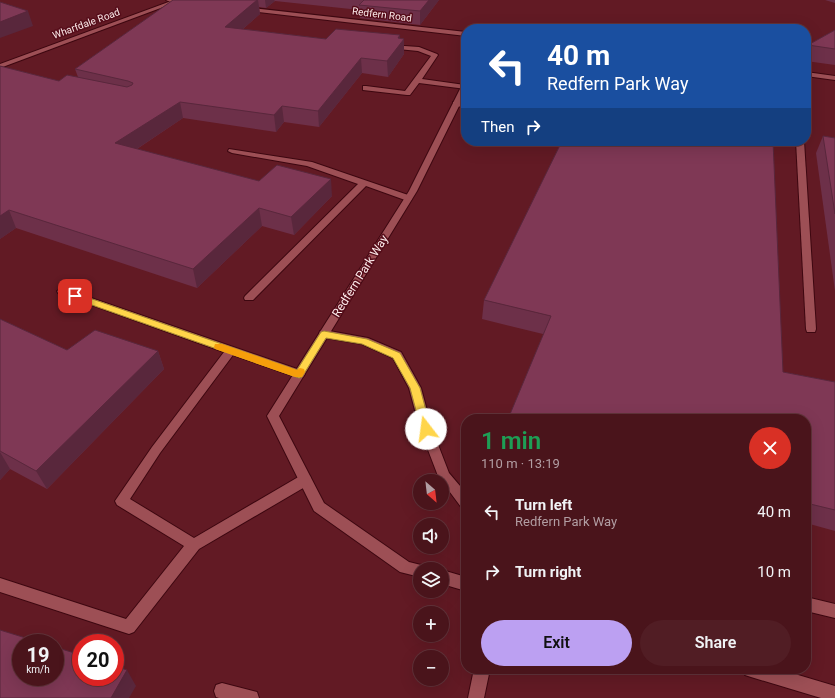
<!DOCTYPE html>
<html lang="en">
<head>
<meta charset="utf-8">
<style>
  :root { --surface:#4a141b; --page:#511d24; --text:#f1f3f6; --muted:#b29ea3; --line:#61333a; --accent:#bca0f2 }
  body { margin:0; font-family:Roboto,sans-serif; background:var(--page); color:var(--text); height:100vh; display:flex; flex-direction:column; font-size:15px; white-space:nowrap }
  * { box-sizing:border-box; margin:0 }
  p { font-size:13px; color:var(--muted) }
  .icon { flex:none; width:22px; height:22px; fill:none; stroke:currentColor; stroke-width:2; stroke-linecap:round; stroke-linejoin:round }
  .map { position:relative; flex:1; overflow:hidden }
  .side { position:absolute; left:461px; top:414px; width:350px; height:260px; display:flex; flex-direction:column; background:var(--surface); border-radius:16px; box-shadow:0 4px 16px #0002,0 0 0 1px var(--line) }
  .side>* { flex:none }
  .guide { position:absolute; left:461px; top:24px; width:350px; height:122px; border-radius:16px; box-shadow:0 4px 16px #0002,0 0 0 1px var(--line); background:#1a4fa0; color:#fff; overflow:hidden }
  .needle { width:26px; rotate:152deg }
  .buttons { position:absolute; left:413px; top:474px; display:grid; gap:8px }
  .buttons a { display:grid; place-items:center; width:36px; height:36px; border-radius:50%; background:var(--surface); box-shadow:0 4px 16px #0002,0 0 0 1px var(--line); font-size:20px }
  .speed { position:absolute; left:12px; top:634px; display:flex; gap:8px; font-size:20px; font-weight:700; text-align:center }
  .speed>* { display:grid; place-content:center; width:52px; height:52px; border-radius:50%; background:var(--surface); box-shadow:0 4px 16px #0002,0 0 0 1px var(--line); line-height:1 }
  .speed small { font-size:10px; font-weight:400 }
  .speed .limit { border:6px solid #d22; background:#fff; color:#111 }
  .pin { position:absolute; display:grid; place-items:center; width:34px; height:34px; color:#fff; margin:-17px; border-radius:8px; box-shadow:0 2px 6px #0006 }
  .me { position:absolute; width:44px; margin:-22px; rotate:345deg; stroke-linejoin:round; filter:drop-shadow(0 0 3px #0008) }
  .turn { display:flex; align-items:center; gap:14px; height:84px; padding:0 20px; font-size:18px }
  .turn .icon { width:52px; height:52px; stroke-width:2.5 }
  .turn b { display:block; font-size:28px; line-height:34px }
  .then { display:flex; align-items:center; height:38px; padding:0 20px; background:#0003; gap:8px; font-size:15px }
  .round { display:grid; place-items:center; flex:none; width:42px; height:42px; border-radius:21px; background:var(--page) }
  .overview { display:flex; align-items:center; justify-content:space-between; height:68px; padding:0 20px }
  h1 { font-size:24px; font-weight:600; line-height:30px; color:#1e9e55 }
  .action { display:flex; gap:8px; margin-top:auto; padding:8px 20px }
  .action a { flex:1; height:46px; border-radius:24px; background:var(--accent); color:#111; font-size:16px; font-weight:600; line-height:46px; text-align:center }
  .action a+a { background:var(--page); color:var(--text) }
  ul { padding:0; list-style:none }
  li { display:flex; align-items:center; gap:12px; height:60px; padding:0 20px }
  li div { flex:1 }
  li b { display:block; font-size:15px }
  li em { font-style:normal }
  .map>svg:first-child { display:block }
</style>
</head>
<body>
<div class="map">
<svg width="835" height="698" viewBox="0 0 835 698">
  <rect width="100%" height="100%" fill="#621a24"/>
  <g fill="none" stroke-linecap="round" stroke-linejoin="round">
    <g stroke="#3d0710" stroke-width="2">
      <g id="service">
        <polygon points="390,45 419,47 437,54 438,55 422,79 465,85 466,89 419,83 410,95 407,95 363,90 363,86 366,86 405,91 431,56 418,51 388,48 387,47"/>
        <polygon points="453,102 466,103 466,107 453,106"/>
        <polygon points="796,141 804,141 816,329 815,332 807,332 806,329"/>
        <polygon points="229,149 312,162 411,196 412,198 411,200 405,200 366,186 253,300 245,300 244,298 245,296 358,184 307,166 232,153 228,151"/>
        <polygon points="62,288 303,371 305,374 303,377 299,378 233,355 160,453 130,499 194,538 300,476 305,475 310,476 311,480 310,484 199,549 134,632 129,634 0,592 0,578 126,619 184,546 117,505 115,501 152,447 224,352 58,293 57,291"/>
        <polygon points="324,330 368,338 401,352 421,388 432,429 449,473 466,493 466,509 461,507 438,476 420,429 409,388 393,358 362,344 320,337 319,334 320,331"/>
        <polygon points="806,597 835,604 835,618 806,611"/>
        <polygon points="474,669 490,669 484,698 468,698"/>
        <polygon points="222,683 257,692 259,698 219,698 216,697 214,691 216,685"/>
      </g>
    </g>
    <g stroke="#3d0710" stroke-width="2">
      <g id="minor">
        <path d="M166,0H185L190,2C185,5 171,3 166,0Z"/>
        <polygon points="244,7 466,32 466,36 242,10 242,8"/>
        <polygon points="806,72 835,76 835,80 806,76"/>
        <polygon points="463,83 466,83 466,92 417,191 279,416 324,503 409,562 425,566 426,569 420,569 420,577 400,572 314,511 267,416 409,191"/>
        <polygon points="442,570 466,577 466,591 442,584"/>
        <polygon points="743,669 778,669 835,686 835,698 821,698 751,677 745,675"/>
      </g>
    </g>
    <g stroke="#3d0710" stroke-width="2">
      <polygon id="secondary" points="174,0 182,0 0,68 0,64"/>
    </g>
    <use href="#service" fill="#9d4f55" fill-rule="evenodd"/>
    <use href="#minor" fill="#9d4f55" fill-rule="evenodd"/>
    <use href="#secondary" fill="#9d4f55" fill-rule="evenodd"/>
  </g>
  <g fill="#6d3049">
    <polygon points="173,0 439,0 420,25 360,18 360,10 275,1 266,8 259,7 260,14 243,29 326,39 400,38 404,39 404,54 388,77 362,73 319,127 284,122 276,132 183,118 137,149 259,181 332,196 294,235 262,226 197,288 16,228 0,239 0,66 59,81 78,77 75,69"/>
    <polygon points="825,0 835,0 835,3"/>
    <polygon points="835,30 835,65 806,61 806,51 808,45"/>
    <polygon points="823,136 835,138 835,291 816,153"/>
    <polygon points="484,300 783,372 835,382 835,531 806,523 806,419 543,334 482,319"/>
    <polygon points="0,319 67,350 158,351 164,369 47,489 10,469 0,480"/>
  </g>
  <g fill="#59273c">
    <polygon points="257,0 258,0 260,14 228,42 225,27"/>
    <polygon points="265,0 274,0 275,1 266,8"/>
    <polygon points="429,0 439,0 420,25 420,11"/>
    <polygon points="28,11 33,26 0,38 0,22"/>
    <polygon points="400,35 400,45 404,39 404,54 388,77 387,61 398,38"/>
    <polygon points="361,58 362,73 319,127 318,111"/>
    <polygon points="180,102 183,118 120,160 115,143"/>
    <polygon points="282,106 284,122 276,132 274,115"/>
    <polygon points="331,179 332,196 294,235 291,217"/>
    <polygon points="259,208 262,226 197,288 193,269"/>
    <polygon points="9,210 16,228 0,239 0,216"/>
    <polygon points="158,351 164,369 47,489 36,471"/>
    <polygon points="0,452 10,469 0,480"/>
    <polygon points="127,670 136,686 129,698 111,698"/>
  </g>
  <g fill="#7f3855" stroke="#59273c">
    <polygon points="173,0 257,0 225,27 326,39 336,29 400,35 398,38 404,39 387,61 361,58 318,111 282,106 274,115 180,102 115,143 259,181 277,165 331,179 291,217 259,208 193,269 9,210 0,216 0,66 59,81 67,75 127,87 132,85 133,83 128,81 75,69"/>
    <polygon points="364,0 429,0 420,11 359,5"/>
    <polygon points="0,2 28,11 0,22"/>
    <polygon points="835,30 835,49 808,45"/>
    <polygon points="823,136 835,138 835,214"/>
    <polygon points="562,141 773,141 783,372 835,382 835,510 806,503 806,419 508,419 551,316 484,300"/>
    <polygon points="0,319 67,350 95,330 158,351 36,471 0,451"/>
    <polygon points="0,630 42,643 21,643 21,677 55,677 55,647 81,655 81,677 115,677 115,666 127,670 111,698 0,698"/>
  </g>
  <polygon fill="#ffd54a" stroke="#a68a30" points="75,293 297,370 321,332 324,331 367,339 400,353 420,388 431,429 430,432 423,432 421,429 410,388 393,358 362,344 326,338 302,377 299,378 72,298 70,296"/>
  <polygon fill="#f59e0b" points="215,344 222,344 297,370 300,368 304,369 305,372 302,377 295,377 215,349 214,347"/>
  <g text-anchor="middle" stroke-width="3" stroke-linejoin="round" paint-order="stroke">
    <g font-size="10" fill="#fce9e9" stroke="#560d1a">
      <text transform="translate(382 14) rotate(7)" y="4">Redfern Road</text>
      <text transform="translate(86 23) rotate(-20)" y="4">Wharfdale Road</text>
    </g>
    <g font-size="12" fill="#fce9e9" stroke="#560d1a">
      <text transform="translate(360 276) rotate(-58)" y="4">Redfern Park Way</text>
    </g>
  </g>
</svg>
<div class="buttons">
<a><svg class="needle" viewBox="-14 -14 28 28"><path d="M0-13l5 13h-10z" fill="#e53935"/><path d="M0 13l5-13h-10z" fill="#b29ea3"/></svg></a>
<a><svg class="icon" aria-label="sound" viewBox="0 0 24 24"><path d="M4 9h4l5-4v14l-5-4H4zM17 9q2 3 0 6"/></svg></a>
<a><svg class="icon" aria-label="layers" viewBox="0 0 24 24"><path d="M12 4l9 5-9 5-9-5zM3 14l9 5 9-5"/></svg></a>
<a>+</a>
<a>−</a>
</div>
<div class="speed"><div>19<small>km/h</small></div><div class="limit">20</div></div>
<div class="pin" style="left:75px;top:296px;background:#d93025"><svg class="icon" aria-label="arrive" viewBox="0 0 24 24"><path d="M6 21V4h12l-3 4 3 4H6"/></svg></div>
<svg class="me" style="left:426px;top:429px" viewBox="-20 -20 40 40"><circle r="19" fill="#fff"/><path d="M0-13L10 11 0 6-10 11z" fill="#ffd54a"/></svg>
<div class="guide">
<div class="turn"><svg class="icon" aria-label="left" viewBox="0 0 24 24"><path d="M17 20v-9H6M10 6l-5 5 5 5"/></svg><div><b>40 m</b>Redfern Park Way</div></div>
<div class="then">Then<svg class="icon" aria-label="right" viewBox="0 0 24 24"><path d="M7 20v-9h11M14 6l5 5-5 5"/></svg></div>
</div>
<section class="side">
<div class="overview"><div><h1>1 min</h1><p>110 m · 13:19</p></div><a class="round" style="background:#d93025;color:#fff"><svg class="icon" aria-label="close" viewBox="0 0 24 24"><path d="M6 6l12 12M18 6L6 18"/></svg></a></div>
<ul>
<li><svg class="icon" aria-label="left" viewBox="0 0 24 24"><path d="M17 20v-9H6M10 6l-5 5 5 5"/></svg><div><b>Turn left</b><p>Redfern Park Way</p></div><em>40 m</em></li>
<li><svg class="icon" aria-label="right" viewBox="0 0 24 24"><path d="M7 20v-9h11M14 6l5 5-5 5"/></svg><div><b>Turn right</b></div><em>10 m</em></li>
</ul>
<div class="action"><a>Exit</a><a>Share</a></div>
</section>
</div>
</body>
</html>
